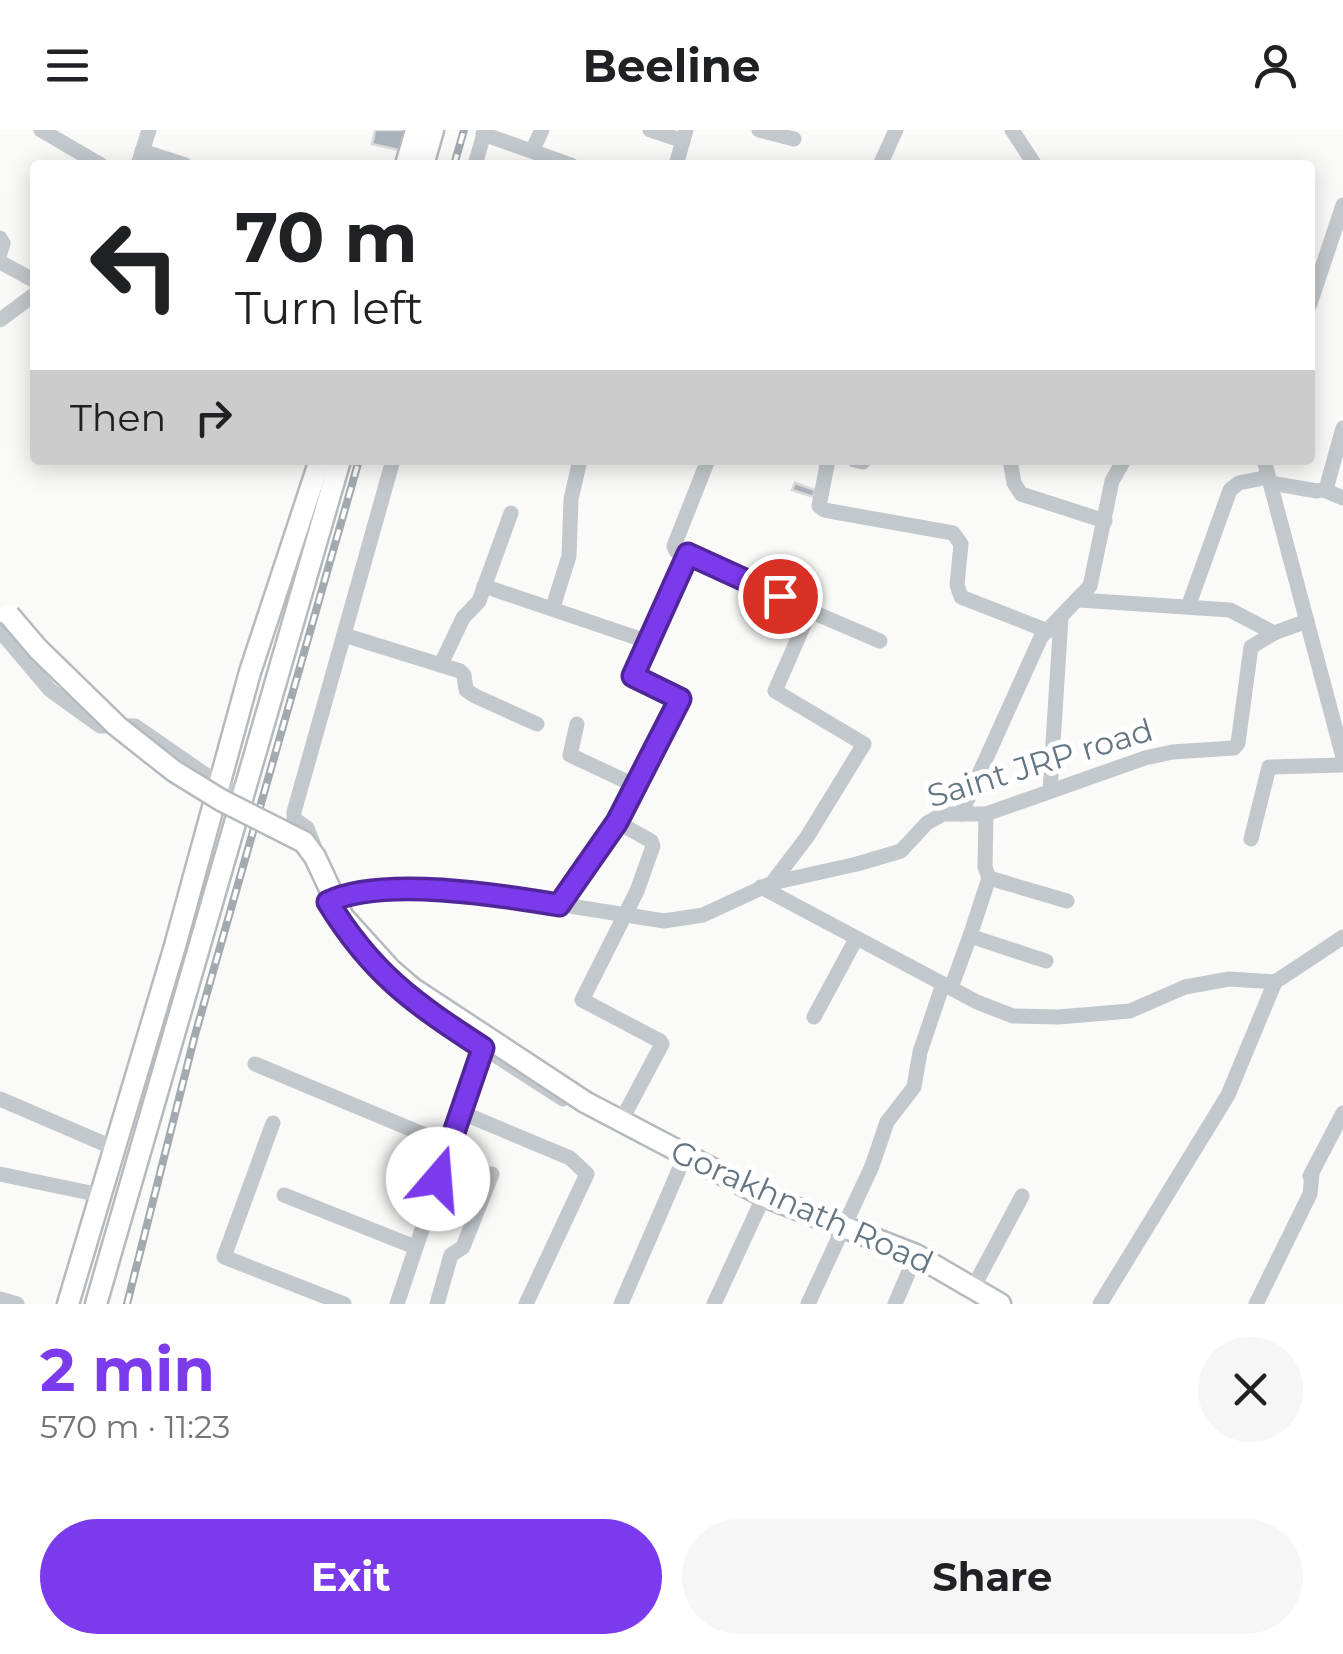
<!DOCTYPE html>
<html lang="en">
<head>
<meta charset="utf-8">
<style>
  :root { --surface:#fff; --page:#f6f6f6; --text:#202124; --muted:#757577; --accent:#7c3aed }
  body { margin:0; font-family:Montserrat,sans-serif; background:var(--page); color:var(--text); height:100vh; display:flex; flex-direction:column; font-size:38px; white-space:nowrap }
  * { box-sizing:border-box; margin:0 }
  p { font-size:32px; color:var(--muted) }
  .icon { flex:none; width:55px; height:55px; fill:none; stroke:currentColor; stroke-width:2; stroke-linecap:round; stroke-linejoin:round }
  .map { position:relative; height:1174px; overflow:hidden }
  .side { display:flex; flex-direction:column; background:var(--surface); flex:1 }
  .side>* { flex:none }
  .guide { position:absolute; left:30px; top:30px; width:1285px; height:305px; border-radius:10px; box-shadow:0 5px 25px #0003; background:#fff; color:var(--text); overflow:hidden }
  .pin { position:absolute; display:grid; place-items:center; width:85px; height:85px; color:#fff; margin:-42px; border:5px solid #fff; border-radius:50%; box-shadow:0 2px 10px #0007 }
  .me { position:absolute; width:110px; margin:-55px; rotate:18deg; stroke-linejoin:round; filter:drop-shadow(0 0 8px #0008) }
  .turn { display:flex; align-items:center; gap:35px; height:210px; padding:0 40px; font-size:45px }
  .turn .icon { width:130px; height:130px; stroke-width:2.5 }
  .turn b { display:block; font-size:70px; line-height:85px }
  .then { display:flex; align-items:center; height:95px; padding:0 40px; background:#0003; gap:20px; font-size:38px }
  .round { display:grid; place-items:center; flex:none; width:105px; height:105px; border-radius:52px; background:var(--page) }
  .head { display:flex; align-items:center; justify-content:space-between; height:170px; padding:0 40px }
  h1 { font-size:60px; font-weight:700; line-height:75px; color:var(--accent) }
  .action { display:flex; gap:20px; margin-top:auto; padding:20px 40px }
  .action a { flex:1; height:115px; border-radius:60px; background:var(--accent); color:#fff; font-size:40px; font-weight:700; line-height:115px; text-align:center }
  .action a+a { background:var(--page); color:var(--text) }
  header { display:flex; justify-content:space-between; align-items:center; height:130px; padding:0 40px; background:var(--surface); font-size:45px; font-weight:700 }
  .map>svg:first-child { display:block }
</style>
</head>
<body>
<header><svg class="icon" aria-label="menu" viewBox="0 0 24 24"><path d="M4 6h16M4 12h16M4 18h16"/></svg>Beeline<svg class="icon" aria-label="person" viewBox="0 0 24 24"><circle cx="12" cy="8" r="4"/><path d="M4 21q1-7 8-7t8 7"/></svg></header>
<div class="map">
<svg width="1343" height="1174" viewBox="0 0 1343 1174">
  <rect width="100%" height="100%" fill="#fafaf8"/>
  <g fill="#aab3b9" stroke="#dcdcda" stroke-width="2.5">
    <polygon points="375,0 406,0 403,21 372,14"/>
    <polygon points="795,353 815,360 813,367 792,360"/>
  </g>
  <g fill="none" stroke-linecap="round" stroke-linejoin="round">
    <g stroke="#b5babe" stroke-width="25">
      <g id="major">
        <polyline points="406,35 416,0"/>
        <polyline points="423,35 433,0"/>
        <polyline points="585,972 764,1066 916,1125 1000,1174"/>
        <polyline points="68,1174 175,816 250,542 320,330"/>
        <polyline points="96,1174 340,330"/>
      </g>
    </g>
    <g stroke="#c3c8cc" stroke-width="15">
      <polyline points="41,0 101,35"/>
      <polyline points="650,0 683,11"/>
      <polyline points="759,0 794,9"/>
      <polyline points="1012,0 1035,35"/>
      <polyline points="483,4 571,35"/>
      <polyline points="142,21 185,35"/>
      <polyline points="532,21 542,0"/>
      <polyline points="138,35 149,0"/>
      <polyline points="475,35 485,0"/>
      <polyline points="676,35 686,0"/>
      <polyline points="880,35 896,0"/>
      <polyline points="0,108 3,113 0,123"/>
      <polyline points="0,132 35,151"/>
      <polyline points="1310,174 1343,75"/>
      <polyline points="0,190 35,164"/>
      <polyline points="828,330 819,376 824,380 953,403 961,414 957,455 961,467 1048,501"/>
      <polyline points="854,330 863,332"/>
      <polyline points="1010,330 1014,353 1021,364 1105,391"/>
      <polyline points="1264,330 1343,627"/>
      <polyline points="1270,353 1317,361 1326,359 1343,298"/>
      <polyline points="1324,360 1343,368"/>
      <polyline points="484,456 649,512 688,424"/>
      <polyline points="1079,470 1230,480 1274,503"/>
      <polyline points="553,477 569,426 571,369 580,330"/>
      <polyline points="1188,477 1230,360 1239,353 1268,347"/>
      <polyline points="810,481 880,511"/>
      <polyline points="0,501 50,560 100,596 135,596 219,654 241,665"/>
      <polyline points="344,505 460,541 464,545 466,560 475,566 537,594"/>
      <polyline points="441,534 463,488 479,471 511,383"/>
      <polyline points="577,594 570,625 634,655"/>
      <polyline points="1050,661 1061,487"/>
      <polyline points="961,684 1041,507 1090,456 1112,351 1124,330"/>
      <polyline points="986,684 985,737 989,748 1067,771"/>
      <polyline points="1251,709 1269,637 1343,635"/>
      <polyline points="317,723 307,698 294,689 294,682 393,330"/>
      <polyline points="989,748 970,806 1046,831"/>
      <polyline points="772,753 857,734 901,721 927,693 943,684 986,684 1145,628 1172,622 1234,618 1238,613 1251,517 1274,503 1307,491"/>
      <polyline points="761,757 977,872 1013,886 1058,887 1130,881 1185,857 1229,849 1275,852"/>
      <polyline points="327,770 345,764 395,759 443,761 520,768 664,791 703,785 772,753 807,707 864,614 775,561 810,481 676,421 674,416 708,330"/>
      <polyline points="559,775 617,692"/>
      <polyline points="396,857 419,876 563,969"/>
      <polyline points="951,858 970,806"/>
      <polyline points="814,887 856,809"/>
      <polyline points="255,934 449,1015"/>
      <polyline points="0,969 114,1018"/>
      <polyline points="460,982 570,1028 587,1044 526,1174"/>
      <polyline points="621,991 662,914 660,911 582,870 637,761 653,716 651,711 617,692 680,569 633,546 649,512"/>
      <polyline points="273,993 224,1127 344,1174"/>
      <polyline points="0,1044 100,1065"/>
      <polyline points="1310,1046 1343,983"/>
      <polyline points="284,1065 415,1117"/>
      <polyline points="973,1158 1022,1066"/>
      <polyline points="0,1169 17,1174"/>
      <polyline points="397,1174 483,918"/>
      <polyline points="437,1174 451,1125 463,1117 492,1044"/>
      <polyline points="621,1174 685,1026"/>
      <polyline points="714,1174 764,1066"/>
      <polyline points="808,1174 872,1036 887,992 914,957 920,922 943,854"/>
      <polyline points="895,1174 916,1125"/>
      <polyline points="1100,1174 1228,965 1275,852 1343,807"/>
      <polyline points="1256,1174 1310,1064 1312,1044"/>
    </g>
    <use href="#major" stroke="#fff" stroke-width="20"/>
    <g stroke="#a2aab0" stroke-width="8">
      <g id="rail">
        <polyline points="454,35 464,0"/>
        <polyline points="127,1174 195,905 359,330"/>
      </g>
    </g>
    <use href="#rail" stroke="#fff" stroke-width="4" stroke-dasharray="11" stroke-linecap="butt"/>
    <g stroke="#b5babe" stroke-width="25" stroke-linecap="butt">
      <polyline id="major-bridge" points="9,485 38,519 117,596 174,641 221,670 304,712 315,727 343,787 390,839 412,858 585,972"/>
    </g>
    <use href="#major-bridge" stroke="#fff" stroke-width="20"/>
  </g>
  <g fill="none" stroke-linecap="round" stroke-linejoin="round">
    <g stroke="#51269a" stroke-width="25">
      <path id="route" d="M438,1049L483,918C414,873 372,844 328,772C382,746 499,765 559,775L617,692L680,569L633,546L688,424L780,466"/>
    </g>
    <use href="#route" stroke="#7c3aed" stroke-width="18"/>
  </g>
  <g text-anchor="middle" stroke-width="10" stroke-linejoin="round" paint-order="stroke">
    <g font-size="32" fill="#657683" stroke="#fff">
      <text transform="translate(1040 633) rotate(-17)" y="11">Saint JRP road</text>
      <text transform="translate(802 1077) rotate(24)" y="11">Gorakhnath Road</text>
    </g>
  </g>
</svg>
<div class="pin" style="left:780px;top:466px;background:#d93025"><svg class="icon" aria-label="arrive" viewBox="0 0 24 24"><path d="M6 21V4h12l-3 4 3 4H6"/></svg></div>
<svg class="me" style="left:438px;top:1049px" viewBox="-20 -20 40 40"><circle r="19" fill="#fff"/><path d="M0-13L10 11 0 6-10 11z" fill="#7c3aed"/></svg>
<div class="guide">
<div class="turn"><svg class="icon" aria-label="left" viewBox="0 0 24 24"><path d="M17 20v-9H6M10 6l-5 5 5 5"/></svg><div><b>70 m</b>Turn left</div></div>
<div class="then">Then<svg class="icon" aria-label="right" viewBox="0 0 24 24"><path d="M7 20v-9h11M14 6l5 5-5 5"/></svg></div>
</div>
</div>
<section class="side">
<div class="head"><div><h1>2 min</h1><p>570 m · 11:23</p></div><a class="round"><svg class="icon" aria-label="close" viewBox="0 0 24 24"><path d="M6 6l12 12M18 6L6 18"/></svg></a></div>
<div class="action"><a>Exit</a><a>Share</a></div>
</section>
</body>
</html>
